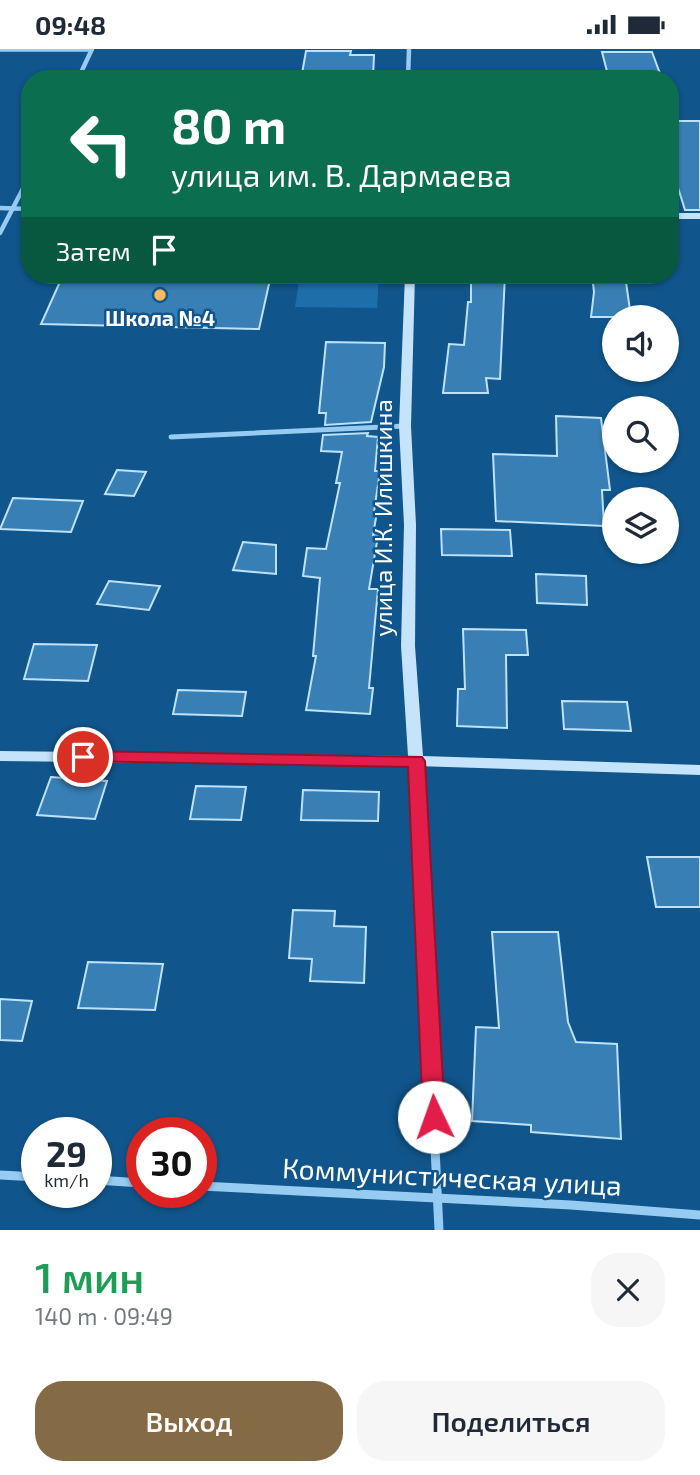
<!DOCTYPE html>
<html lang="ru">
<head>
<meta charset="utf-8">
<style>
  :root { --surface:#fff; --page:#f6f6f7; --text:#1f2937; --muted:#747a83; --accent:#846a45 }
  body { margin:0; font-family:"Exo 2",sans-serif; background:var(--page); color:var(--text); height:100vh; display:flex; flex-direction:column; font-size:26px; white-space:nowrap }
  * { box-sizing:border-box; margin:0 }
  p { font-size:23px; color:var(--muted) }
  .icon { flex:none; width:38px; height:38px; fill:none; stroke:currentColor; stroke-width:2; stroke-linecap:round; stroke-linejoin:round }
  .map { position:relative; height:1181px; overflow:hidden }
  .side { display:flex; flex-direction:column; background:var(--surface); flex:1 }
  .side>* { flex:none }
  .hud { position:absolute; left:21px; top:21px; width:658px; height:214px; border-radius:28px; box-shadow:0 2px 5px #0004; background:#0b6e4f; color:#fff; overflow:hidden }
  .buttons { position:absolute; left:602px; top:256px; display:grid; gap:14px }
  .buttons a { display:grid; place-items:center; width:77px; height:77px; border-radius:50%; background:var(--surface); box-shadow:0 2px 5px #0004; font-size:35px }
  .speed { position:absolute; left:21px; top:1068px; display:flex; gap:14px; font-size:35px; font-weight:700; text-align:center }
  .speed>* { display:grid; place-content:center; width:91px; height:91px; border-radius:50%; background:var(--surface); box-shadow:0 2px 5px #0004; line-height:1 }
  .speed small { font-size:18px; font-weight:400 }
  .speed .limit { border:10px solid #d22; background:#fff; color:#111 }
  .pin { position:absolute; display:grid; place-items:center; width:60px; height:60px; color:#fff; margin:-30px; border:4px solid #fff; border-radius:50%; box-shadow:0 2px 7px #0007 }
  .me { position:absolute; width:77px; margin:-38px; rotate:357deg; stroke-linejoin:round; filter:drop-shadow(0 0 5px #0008) }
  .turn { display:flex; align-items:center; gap:24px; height:147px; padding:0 35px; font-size:32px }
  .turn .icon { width:91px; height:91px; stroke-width:2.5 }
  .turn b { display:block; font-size:49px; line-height:60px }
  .then { display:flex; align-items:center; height:66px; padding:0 35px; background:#0003; gap:14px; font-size:26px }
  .round { display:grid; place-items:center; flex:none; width:74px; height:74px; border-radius:28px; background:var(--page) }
  .headline { display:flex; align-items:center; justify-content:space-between; height:119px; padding:0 35px }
  h1 { font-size:42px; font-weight:600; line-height:52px; color:#1e9e55 }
  .primary-button { display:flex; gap:14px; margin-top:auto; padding:14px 35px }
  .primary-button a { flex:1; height:80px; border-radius:28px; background:var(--accent); color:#fff; font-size:28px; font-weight:600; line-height:80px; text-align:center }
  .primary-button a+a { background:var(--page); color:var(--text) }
  .status { display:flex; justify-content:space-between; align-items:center; height:49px; padding:0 35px; background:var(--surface); direction:ltr }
  .status svg { height:19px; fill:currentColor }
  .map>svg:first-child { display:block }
</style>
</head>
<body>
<div class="status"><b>09:48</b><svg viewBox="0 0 49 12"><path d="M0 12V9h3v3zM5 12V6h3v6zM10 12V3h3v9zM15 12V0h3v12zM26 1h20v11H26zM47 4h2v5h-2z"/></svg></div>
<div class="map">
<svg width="700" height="1181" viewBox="0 0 700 1181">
  <rect width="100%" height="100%" fill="#10558b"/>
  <polygon fill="#1e6ea9" points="300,226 379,226 377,259 295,258"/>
  <g fill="#387fb5" stroke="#bde2fd" stroke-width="2">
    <polygon points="306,2 351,2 350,6 374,6 373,30 301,30"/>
    <polygon points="602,3 652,3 662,30 609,30"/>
    <polygon points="670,72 700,72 700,161 685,161 670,113"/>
    <polygon points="63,226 271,226 259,280 41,275"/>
    <polygon points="471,226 505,226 500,330 486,329 488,344 443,344 449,295 464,296 468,253 471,253"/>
    <polygon points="592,226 625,226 631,268 591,268 594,243"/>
    <polygon points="326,293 385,294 384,318 371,373 325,376 326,364 319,364"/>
    <polygon points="556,367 601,369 610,441 602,441 604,477 496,472 493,405 557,407"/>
    <polygon points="368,384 367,387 378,388 375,422 380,422 374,463 377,463 373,486 378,487 369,540 378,540 369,639 373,639 370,665 306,661 316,607 313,607 320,529 303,527 307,499 326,500 340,434 336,434 342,403 321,402 323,386"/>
    <polygon points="117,421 146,423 134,447 105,445"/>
    <polygon points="13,449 83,452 71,483 0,480"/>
    <polygon points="441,480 510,481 512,507 442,506"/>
    <polygon points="243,493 276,496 276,525 233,521"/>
    <polygon points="536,525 586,527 587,556 537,554"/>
    <polygon points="109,532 160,537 149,561 97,555"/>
    <polygon points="463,580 526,581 528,606 506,606 507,679 457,677 458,640 465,640"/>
    <polygon points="34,595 97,596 88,632 24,630"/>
    <polygon points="178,641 246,643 242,667 173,665"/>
    <polygon points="562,652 627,653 631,682 564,680"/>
    <polygon points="51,728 107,732 95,770 37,766"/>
    <polygon points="196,737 246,738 241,771 190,770"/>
    <polygon points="303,741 379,743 378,772 301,771"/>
    <polygon points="647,808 700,808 700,858 656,858"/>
    <polygon points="293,861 335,862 334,877 366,878 364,934 310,932 312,910 289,909"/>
    <polygon points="492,883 558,883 568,973 576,993 617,995 621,1090 531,1083 531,1076 472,1072 476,978 499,979"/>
    <polygon points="88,913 163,915 155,961 78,959"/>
    <polygon points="0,950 32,952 22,992 0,991"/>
  </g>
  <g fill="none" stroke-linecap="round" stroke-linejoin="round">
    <polyline stroke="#96cbf2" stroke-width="3.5" points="0,1 92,1"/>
    <g stroke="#96cbf2" stroke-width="4.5">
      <polyline points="78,30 92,0"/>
      <polyline points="408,30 409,0"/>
      <polyline points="0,159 30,160"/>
      <polyline points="0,184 30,126"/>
    </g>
    <polyline stroke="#96cbf2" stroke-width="5" points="171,388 405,377"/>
    <polyline stroke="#96cbf2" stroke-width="7" points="416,712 419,772"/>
    <g stroke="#96cbf2" stroke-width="9">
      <polyline points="419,770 439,1181"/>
      <polyline points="0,1126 37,1128"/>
      <polyline points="96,1131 142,1134"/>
      <polyline points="201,1137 571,1156 700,1166"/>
    </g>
    <g fill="#c5e4fc" fill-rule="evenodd">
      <rect x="670" y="164" width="30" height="6"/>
      <polygon points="405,226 415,226 411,377 416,476 415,597 423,707 700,716 700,726 416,717 0,712 0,702 408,707 401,597 404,476 399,377"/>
    </g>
  </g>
  <polygon fill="#e11d48" stroke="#92132f" stroke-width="2" points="83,702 422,708 425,712 445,1068 442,1074 434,1076 426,1074 423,1068 408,718 77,712 74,708"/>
  <circle fill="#ffba57" stroke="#10558b" stroke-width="2.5" cx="160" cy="246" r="7"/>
  <g text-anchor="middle" stroke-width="5" stroke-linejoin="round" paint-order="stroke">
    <g font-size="21" font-weight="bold" fill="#fff" stroke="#10558b">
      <text x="160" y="277">Школа №4</text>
    </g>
    <g font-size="24" fill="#fff" stroke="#10558b">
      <text transform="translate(384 469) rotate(-90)" y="8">улица И.К. Илишкина</text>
    </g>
    <g font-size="28" fill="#fff" stroke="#10558b">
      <text transform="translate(452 1128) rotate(3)" y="10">Коммунистическая улица</text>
    </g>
  </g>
</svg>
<div class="buttons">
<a><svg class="icon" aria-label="sound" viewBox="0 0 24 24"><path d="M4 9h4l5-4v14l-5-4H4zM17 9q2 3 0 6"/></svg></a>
<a><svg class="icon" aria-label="search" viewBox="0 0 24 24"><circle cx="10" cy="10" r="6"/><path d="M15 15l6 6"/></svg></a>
<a><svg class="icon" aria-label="layers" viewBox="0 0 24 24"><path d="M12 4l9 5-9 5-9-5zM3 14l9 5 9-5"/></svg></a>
</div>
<div class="speed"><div>29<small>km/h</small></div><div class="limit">30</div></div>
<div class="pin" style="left:83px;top:708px;background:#d93025"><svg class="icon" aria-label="arrive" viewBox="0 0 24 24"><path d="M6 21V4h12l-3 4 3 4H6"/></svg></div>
<svg class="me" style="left:434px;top:1068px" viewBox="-20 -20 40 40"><circle r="19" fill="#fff"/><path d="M0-13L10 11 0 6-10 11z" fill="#e11d48"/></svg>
<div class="hud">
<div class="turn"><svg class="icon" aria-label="left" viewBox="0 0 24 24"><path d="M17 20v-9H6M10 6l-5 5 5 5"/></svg><div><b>80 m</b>улица им. В. Дармаева</div></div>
<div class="then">Затем<svg class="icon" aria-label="arrive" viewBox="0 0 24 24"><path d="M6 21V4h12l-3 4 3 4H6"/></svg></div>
</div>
</div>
<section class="side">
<div class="headline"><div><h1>1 мин</h1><p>140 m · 09:49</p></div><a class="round"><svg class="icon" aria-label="close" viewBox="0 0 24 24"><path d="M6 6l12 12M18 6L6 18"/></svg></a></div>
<div class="primary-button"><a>Выход</a><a>Поделиться</a></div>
</section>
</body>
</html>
